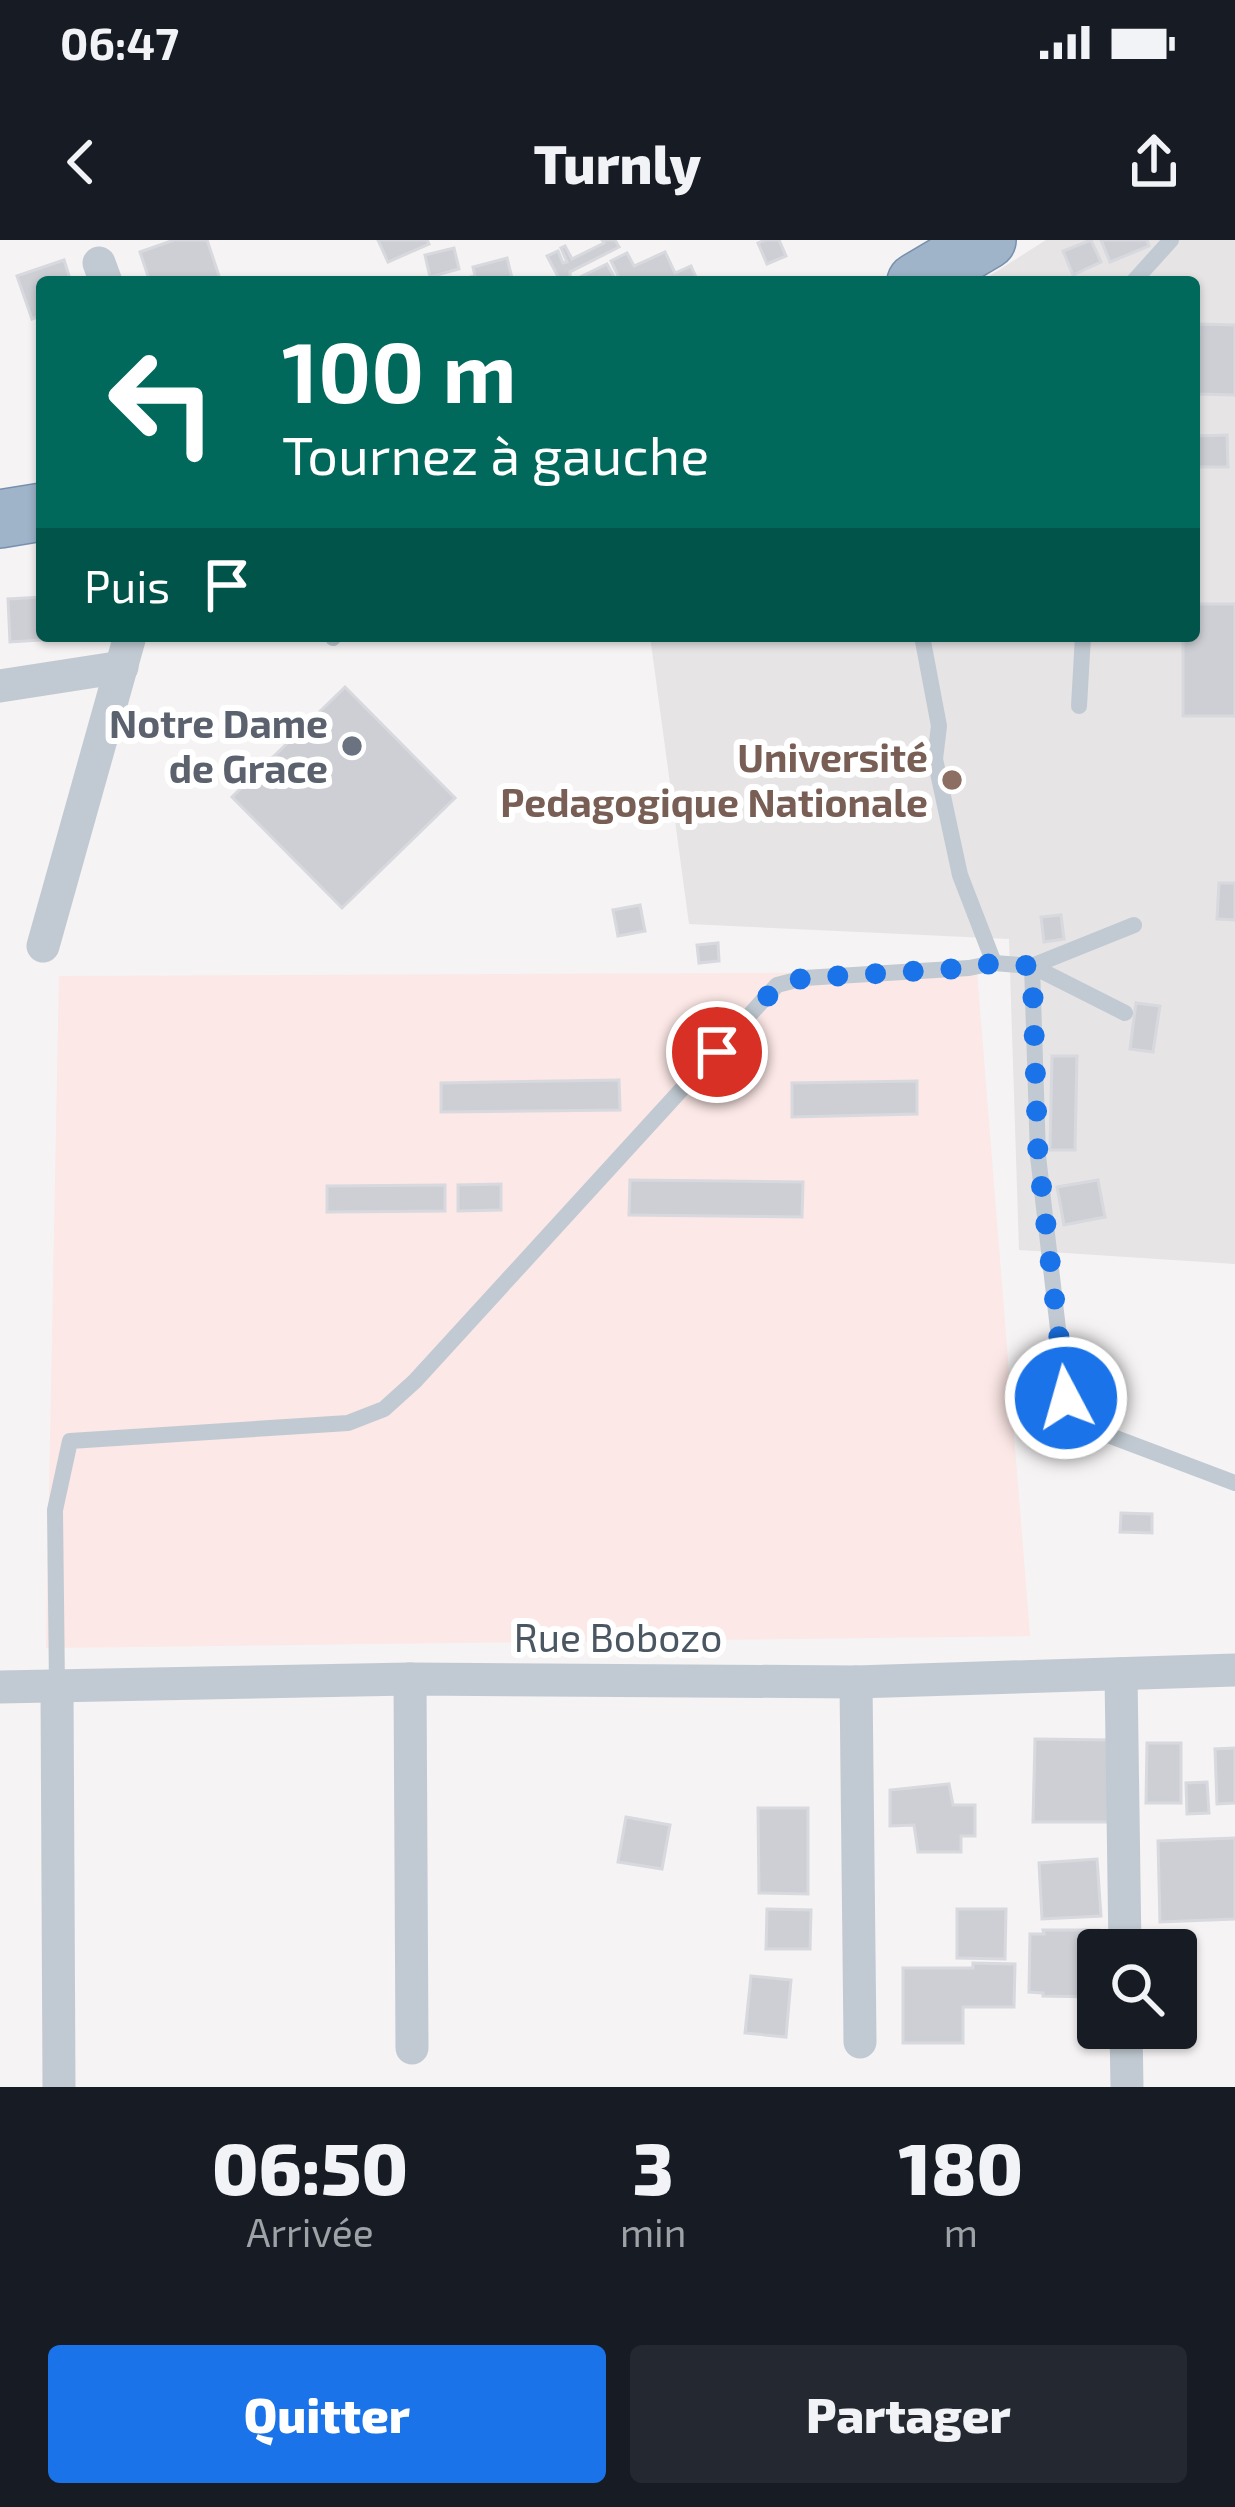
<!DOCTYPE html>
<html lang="fr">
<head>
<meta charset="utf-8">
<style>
  :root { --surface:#171b24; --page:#242831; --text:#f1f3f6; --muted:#9ea1a6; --accent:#1a73e8 }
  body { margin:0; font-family:"Exo 2",sans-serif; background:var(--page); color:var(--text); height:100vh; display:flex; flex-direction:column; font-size:45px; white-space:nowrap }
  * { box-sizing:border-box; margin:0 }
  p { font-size:39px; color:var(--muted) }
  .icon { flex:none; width:66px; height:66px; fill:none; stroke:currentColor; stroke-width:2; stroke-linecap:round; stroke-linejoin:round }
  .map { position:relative; height:1847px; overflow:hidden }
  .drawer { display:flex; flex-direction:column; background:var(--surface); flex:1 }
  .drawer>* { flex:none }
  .guide { position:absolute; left:36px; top:36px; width:1164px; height:366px; border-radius:12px; box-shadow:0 3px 9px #0004; background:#00695c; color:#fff; overflow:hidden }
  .tools { position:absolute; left:1077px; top:1689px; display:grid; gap:24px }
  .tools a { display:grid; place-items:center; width:120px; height:120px; border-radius:12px; background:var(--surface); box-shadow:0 3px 9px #0004; font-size:60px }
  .pin { position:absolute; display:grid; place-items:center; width:102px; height:102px; color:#fff; margin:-51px; border:6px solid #fff; border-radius:50%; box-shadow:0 3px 12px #0007 }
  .me { position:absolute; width:132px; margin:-66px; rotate:354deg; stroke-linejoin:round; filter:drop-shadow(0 0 9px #0008) }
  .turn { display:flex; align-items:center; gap:42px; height:252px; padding:0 48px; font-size:54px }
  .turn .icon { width:156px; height:156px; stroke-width:2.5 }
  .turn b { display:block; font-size:84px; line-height:102px }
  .then { display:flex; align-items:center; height:114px; padding:0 48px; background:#0003; gap:24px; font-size:45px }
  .eta { display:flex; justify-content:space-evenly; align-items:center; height:204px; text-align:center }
  .eta b { font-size:72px; font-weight:800; line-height:84px }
  .cta { display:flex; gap:24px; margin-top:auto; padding:24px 48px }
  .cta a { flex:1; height:138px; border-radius:12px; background:var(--accent); color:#fff; font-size:48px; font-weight:800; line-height:138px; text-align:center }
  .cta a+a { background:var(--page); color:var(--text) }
  .status { display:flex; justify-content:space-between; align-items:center; height:84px; padding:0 60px; background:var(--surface); direction:ltr }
  .status svg { height:33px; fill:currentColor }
  header { display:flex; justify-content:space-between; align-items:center; height:156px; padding:0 48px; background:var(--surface); font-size:54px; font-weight:800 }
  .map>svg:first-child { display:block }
</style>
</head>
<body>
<div class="status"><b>06:47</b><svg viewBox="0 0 49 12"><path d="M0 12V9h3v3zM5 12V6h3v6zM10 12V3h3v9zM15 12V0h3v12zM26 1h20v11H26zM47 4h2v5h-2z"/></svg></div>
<header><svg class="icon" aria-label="back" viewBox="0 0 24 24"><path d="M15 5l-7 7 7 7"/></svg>Turnly<svg class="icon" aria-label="share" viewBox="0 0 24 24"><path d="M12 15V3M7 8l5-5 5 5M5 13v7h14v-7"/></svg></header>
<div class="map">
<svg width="1235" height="1847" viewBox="0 0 1235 1847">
  <rect width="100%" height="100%" fill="#f5f3f3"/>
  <polygon fill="#e6e4e5" points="1046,0 1235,0 1235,1024 1019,1010 1009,699 689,684 650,396 1194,396 1194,42 980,42"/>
  <polygon fill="#fce8e6" points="977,732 1030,1396 46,1408 59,736"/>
  <g fill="#cdcfd5" stroke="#d7d9de" stroke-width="3">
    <polygon points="174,0 207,0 221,42 150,42 140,12"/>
    <polygon points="378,0 427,0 429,4 388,22"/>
    <polygon points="602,0 615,0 619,7 570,32 570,40 561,42 547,16 558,11 563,23 567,22 561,8 565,6 572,19 604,3"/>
    <polygon points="765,0 779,0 786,16 767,24 758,3"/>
    <polygon points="1091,0 1101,22 1073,35 1063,11"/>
    <polygon points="1101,0 1147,0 1149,6 1110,22"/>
    <polygon points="454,8 459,29 430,37 425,15"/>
    <polygon points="665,12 675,33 691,26 698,42 621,42 611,21 627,13 634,26"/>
    <polygon points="507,18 513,42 451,42 475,36 473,27"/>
    <polygon points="64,20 71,42 42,42 42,75 32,79 17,36"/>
    <polygon points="607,24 616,40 612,42 570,42"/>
    <polygon points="1199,84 1235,85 1235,155 1197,154"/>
    <polygon points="1227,195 1228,227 1194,227 1194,196"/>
    <polygon points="42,357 42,396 88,397 10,402 8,359"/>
    <polygon points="1194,364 1235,364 1235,476 1183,476 1183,396 1194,396"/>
    <polygon points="345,447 455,558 342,668 232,557"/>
    <polygon points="1219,643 1235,643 1235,680 1217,679"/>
    <polygon points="640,665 645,691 618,696 613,670"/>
    <polygon points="1061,675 1064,699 1044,702 1041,677"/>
    <polygon points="718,703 719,721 699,723 697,705"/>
    <polygon points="1136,763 1160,766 1153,812 1130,809"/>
    <polygon points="1052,816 1077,816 1075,910 1050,910"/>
    <polygon points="619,840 620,870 441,872 441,843"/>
    <polygon points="917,841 917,874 792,877 792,843"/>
    <polygon points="630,940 803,942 802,977 629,975"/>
    <polygon points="1098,940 1105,977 1064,985 1057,947"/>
    <polygon points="501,944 501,970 458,971 458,945"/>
    <polygon points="445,945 445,971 327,972 327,946"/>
    <polygon points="1121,1273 1152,1274 1152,1293 1120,1292"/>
    <polygon points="1035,1499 1110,1500 1108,1582 1033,1582"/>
    <polygon points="1147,1503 1181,1503 1181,1563 1146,1563"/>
    <polygon points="1235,1508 1235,1563 1217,1564 1215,1509"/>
    <polygon points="1207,1542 1209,1573 1187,1574 1186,1543"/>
    <polygon points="949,1544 953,1565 975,1565 975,1596 961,1596 961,1612 918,1612 914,1585 890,1586 890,1550"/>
    <polygon points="758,1568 808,1568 808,1654 759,1653"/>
    <polygon points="626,1577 670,1585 662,1629 618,1622"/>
    <polygon points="1235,1598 1235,1679 1160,1682 1158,1601"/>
    <polygon points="1097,1619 1101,1676 1042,1679 1039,1623"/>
    <polygon points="767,1669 811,1670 810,1709 766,1709"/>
    <polygon points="957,1669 1006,1669 1005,1719 957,1718"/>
    <polygon points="1043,1690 1099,1690 1099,1710 1098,1716 1094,1716 1093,1757 1043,1756 1043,1753 1029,1752 1030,1694 1044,1694"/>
    <polygon points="973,1723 1015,1724 1014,1767 963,1767 963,1803 903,1803 903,1728 973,1728"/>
    <polygon points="751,1736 791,1740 786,1797 745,1793"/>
  </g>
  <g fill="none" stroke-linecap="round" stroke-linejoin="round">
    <g stroke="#7690ad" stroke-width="60">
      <g id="trunk">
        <polyline points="916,42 987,0"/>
        <polyline points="0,279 42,272"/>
      </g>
    </g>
    <g stroke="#c1cad2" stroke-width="16">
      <polyline points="1133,42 1171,0"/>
      <polyline points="332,396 333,398"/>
      <polyline points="922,396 939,486 935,519 960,635 994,723"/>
      <polyline points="1079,466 1083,396"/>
      <polyline points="1125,773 1032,726 1134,685"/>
      <polyline points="57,1447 55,1270 70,1201 348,1183 384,1169 415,1141 777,745 804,738 969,728 994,723 1032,726 1038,916 1066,1158 1092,1189 1235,1243"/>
    </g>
    <g stroke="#c1cad2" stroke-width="33">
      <polyline points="99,23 106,42"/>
      <polyline points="0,446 122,427"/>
      <polyline points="43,706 130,396"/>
      <polyline points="1121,1434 1125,1710"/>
      <polyline points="410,1439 412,1808"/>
      <polyline points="856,1442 860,1802"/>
      <polyline points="0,1447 410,1439 856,1442 1235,1430"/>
      <polyline points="57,1447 59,1847"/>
      <polyline points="1126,1788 1127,1847"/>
    </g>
    <use href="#trunk" stroke="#9fb4c9" stroke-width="57"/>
  </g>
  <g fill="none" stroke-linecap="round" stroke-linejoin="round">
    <polyline stroke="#1a73e8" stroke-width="21" stroke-dasharray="0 37.8" points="717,812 777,746 804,738 968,728 994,723 1032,726 1038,916 1066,1158"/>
  </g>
  <circle fill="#6b7280" stroke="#fff" stroke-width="4.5" cx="352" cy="506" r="12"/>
  <circle fill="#8d6e63" stroke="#fff" stroke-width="4.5" cx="952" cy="540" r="12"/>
  <g text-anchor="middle" stroke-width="12" stroke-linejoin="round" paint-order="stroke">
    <g font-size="39" font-weight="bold" fill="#5b616d" stroke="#fff" text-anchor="end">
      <text x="328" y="498">Notre Dame<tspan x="328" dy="45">de Grace</tspan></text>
    </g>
    <g font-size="39" font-weight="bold" fill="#785e54" stroke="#fff" text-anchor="end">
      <text x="928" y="532">Université<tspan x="928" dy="45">Pedagogique Nationale</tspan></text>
    </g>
    <g font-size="39" fill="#4a5661" stroke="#fff">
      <text x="618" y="1412">Rue Bobozo</text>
    </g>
  </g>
</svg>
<div class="tools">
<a><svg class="icon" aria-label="search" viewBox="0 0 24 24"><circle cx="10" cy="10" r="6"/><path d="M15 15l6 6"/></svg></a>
</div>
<div class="pin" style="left:717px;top:812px;background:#d93025"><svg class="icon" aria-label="arrive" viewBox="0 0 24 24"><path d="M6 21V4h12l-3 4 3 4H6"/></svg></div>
<svg class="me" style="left:1066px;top:1158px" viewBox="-20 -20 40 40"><circle r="17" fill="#1a73e8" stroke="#fff" stroke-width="3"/><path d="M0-11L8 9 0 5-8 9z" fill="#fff"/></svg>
<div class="guide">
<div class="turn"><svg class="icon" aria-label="left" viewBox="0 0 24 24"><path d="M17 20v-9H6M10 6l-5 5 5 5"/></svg><div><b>100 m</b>Tournez à gauche</div></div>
<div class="then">Puis<svg class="icon" aria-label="arrive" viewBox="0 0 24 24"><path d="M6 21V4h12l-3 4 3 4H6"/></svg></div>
</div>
</div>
<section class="drawer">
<div class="eta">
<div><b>06:50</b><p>Arrivée</p></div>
<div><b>3</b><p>min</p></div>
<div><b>180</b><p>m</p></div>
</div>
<div class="cta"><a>Quitter</a><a>Partager</a></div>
</section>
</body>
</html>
